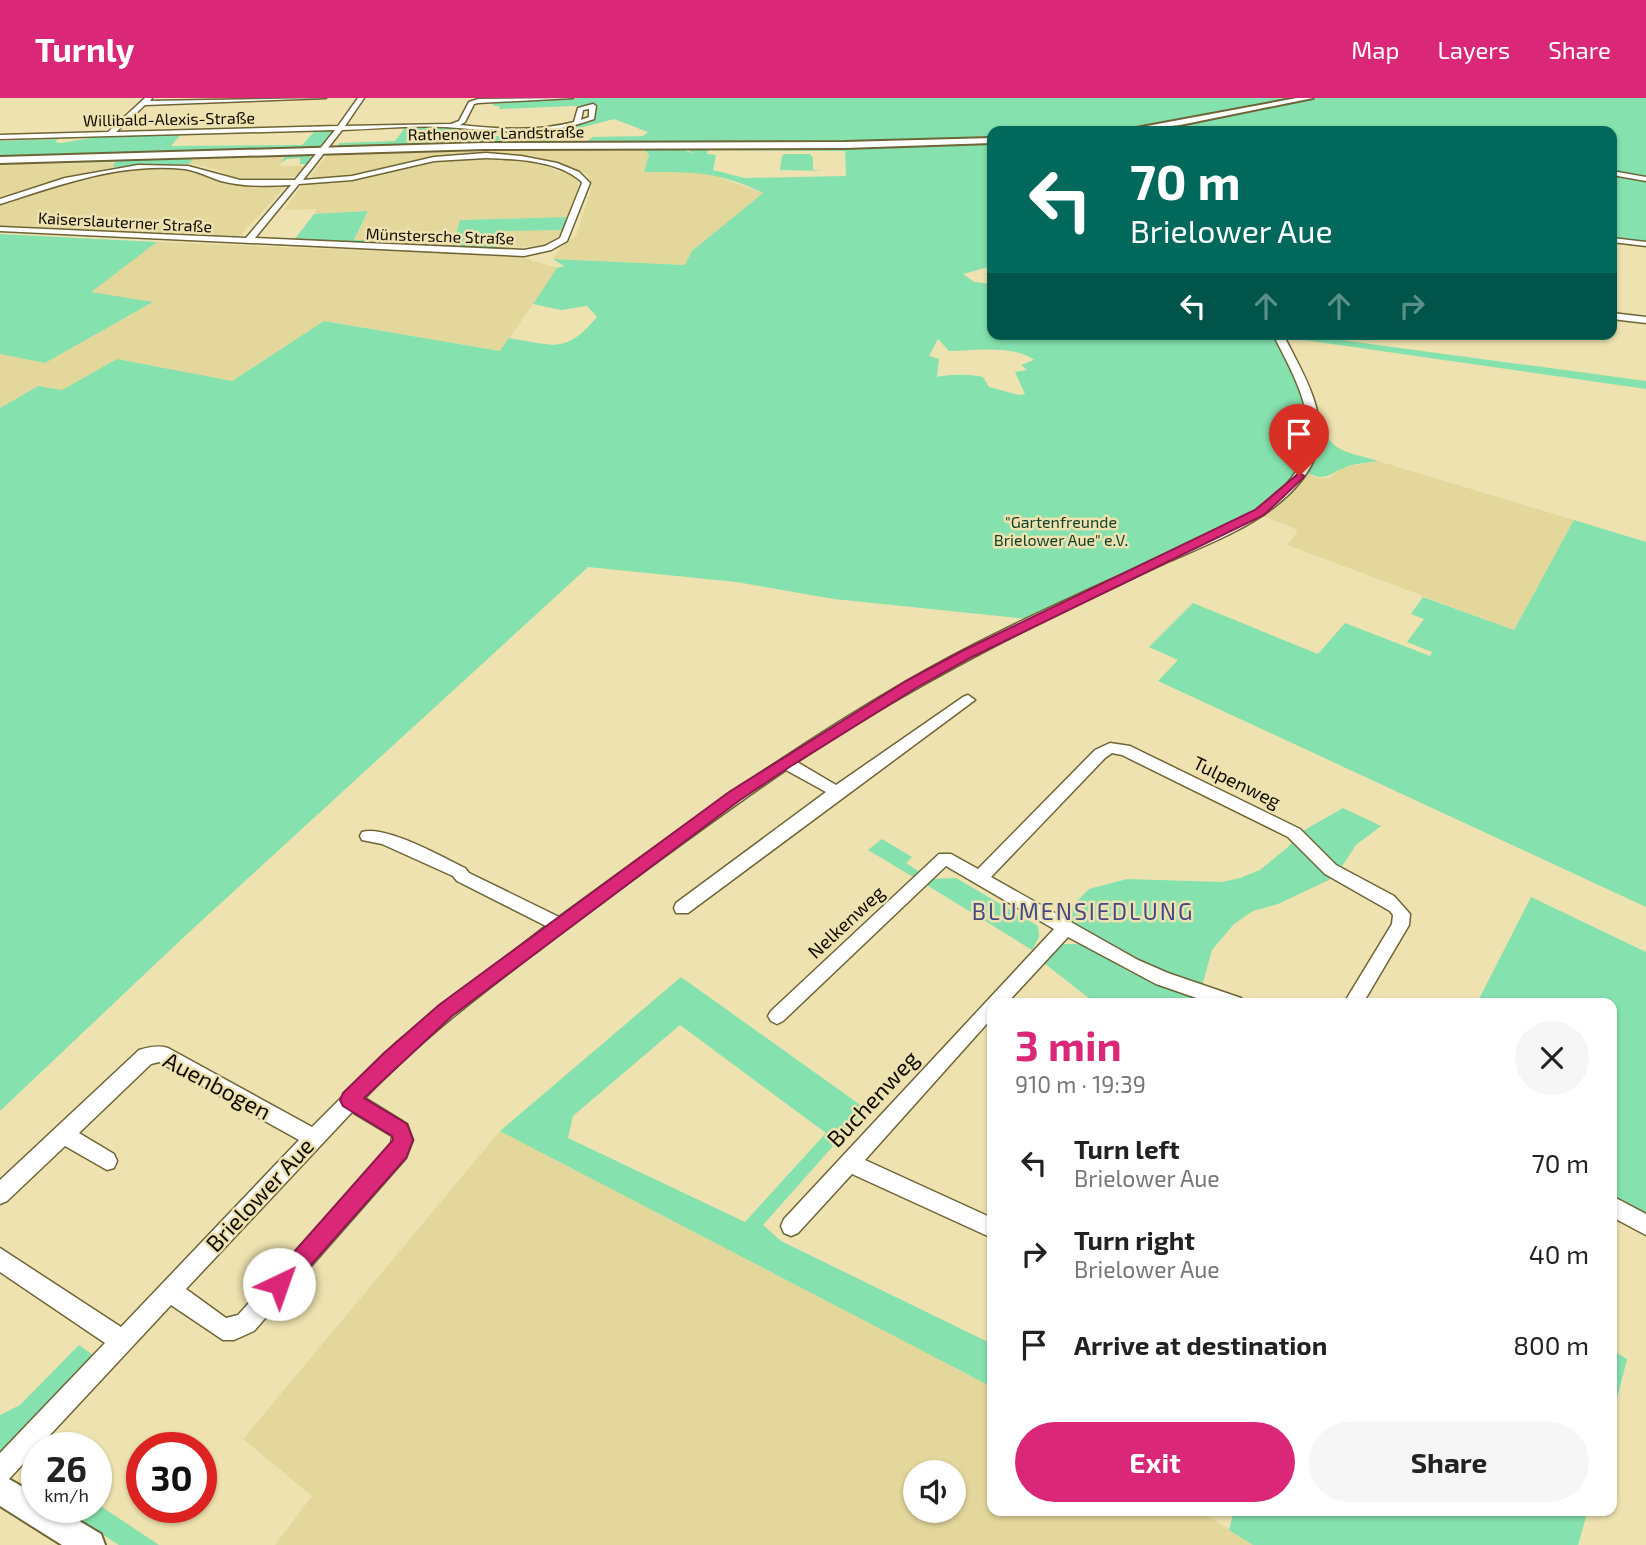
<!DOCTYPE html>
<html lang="en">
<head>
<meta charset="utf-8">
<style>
  :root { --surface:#fff; --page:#f6f6f6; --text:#222; --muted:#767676; --accent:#db2777 }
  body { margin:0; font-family:"Exo 2",sans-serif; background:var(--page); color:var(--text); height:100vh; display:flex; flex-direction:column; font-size:26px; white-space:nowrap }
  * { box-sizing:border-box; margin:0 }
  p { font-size:23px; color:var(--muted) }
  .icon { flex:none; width:38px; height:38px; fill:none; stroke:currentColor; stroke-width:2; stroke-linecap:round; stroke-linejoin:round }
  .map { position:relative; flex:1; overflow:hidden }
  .side { position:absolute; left:987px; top:900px; width:630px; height:518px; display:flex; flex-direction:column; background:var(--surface); border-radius:14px; box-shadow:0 2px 5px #0004 }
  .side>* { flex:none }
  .guide { position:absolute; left:987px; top:28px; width:630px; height:214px; border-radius:14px; box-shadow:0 2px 5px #0004; background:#00695c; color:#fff; overflow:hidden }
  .controls { position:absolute; left:903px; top:1362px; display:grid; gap:14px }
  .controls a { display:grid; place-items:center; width:63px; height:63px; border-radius:50%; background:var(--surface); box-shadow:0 2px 5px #0004; font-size:35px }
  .speed { position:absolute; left:21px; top:1334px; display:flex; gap:14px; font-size:35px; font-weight:700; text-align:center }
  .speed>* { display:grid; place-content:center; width:91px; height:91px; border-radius:50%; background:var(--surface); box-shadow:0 2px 5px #0004; line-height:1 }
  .speed small { font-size:18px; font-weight:400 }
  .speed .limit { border:10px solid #d22; background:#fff; color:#111 }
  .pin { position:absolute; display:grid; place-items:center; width:60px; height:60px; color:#fff; margin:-72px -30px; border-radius:50% 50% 50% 0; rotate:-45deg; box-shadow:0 0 7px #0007 }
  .pin .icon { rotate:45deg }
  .me { position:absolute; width:77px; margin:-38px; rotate:42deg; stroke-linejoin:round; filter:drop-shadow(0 0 5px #0008) }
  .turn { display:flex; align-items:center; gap:24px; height:147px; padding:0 28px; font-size:32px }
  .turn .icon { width:91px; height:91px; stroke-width:2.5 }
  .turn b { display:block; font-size:49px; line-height:60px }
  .lanes { display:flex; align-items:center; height:66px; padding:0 28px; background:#0003; justify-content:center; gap:35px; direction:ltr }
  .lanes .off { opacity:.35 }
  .round { display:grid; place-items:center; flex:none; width:74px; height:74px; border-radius:37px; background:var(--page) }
  .headline { display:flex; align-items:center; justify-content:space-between; height:119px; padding:0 28px }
  h1 { font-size:42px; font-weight:700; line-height:52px; color:var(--accent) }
  .primary-button { display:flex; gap:14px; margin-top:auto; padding:14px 28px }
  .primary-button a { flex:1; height:80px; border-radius:42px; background:var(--accent); color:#fff; font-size:28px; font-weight:700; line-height:80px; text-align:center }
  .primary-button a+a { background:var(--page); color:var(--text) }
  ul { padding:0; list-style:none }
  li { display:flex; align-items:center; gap:21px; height:91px; padding:0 28px }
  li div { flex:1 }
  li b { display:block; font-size:26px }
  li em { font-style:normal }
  header { display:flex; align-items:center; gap:42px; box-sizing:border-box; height:98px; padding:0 35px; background:var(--accent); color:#fff }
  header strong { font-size:33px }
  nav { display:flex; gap:38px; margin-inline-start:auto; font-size:24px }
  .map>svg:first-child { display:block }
</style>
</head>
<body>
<header>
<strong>Turnly</strong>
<nav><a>Map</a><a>Layers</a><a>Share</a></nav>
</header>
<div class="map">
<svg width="1646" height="1447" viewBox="0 0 1646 1447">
  <rect width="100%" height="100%" fill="#eee3b0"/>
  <g fill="#e3d79c" fill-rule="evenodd">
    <polygon points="479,50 666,50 666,52 646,53 649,57 644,74 704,74 763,95 692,153 686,167 553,161 561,149 576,138 592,88 589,79 583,74 541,61 506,57 447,58 408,64 363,77 324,81 310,78 327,58 334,55"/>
    <polygon points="287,57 279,68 304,68 295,79 238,80 207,69 188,66 194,60"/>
    <polygon points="499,61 533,64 575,79 579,87 567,119 460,122 452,148 445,149 354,143 368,113 314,116 317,111 284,112 301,89 309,86 358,82 429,64"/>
    <polygon points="116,65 113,69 0,100 0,66"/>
    <polygon points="142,71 183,71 223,84 283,86 285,89 240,138 0,128 0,106 15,100 87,79"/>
    <polygon points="562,132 559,138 544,147 496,151 502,133"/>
    <polygon points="157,144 521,159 557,170 501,253 324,223 231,283 117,261 62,292 38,288 0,310 0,256 45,265 152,205 90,194"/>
    <polygon points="1378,363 1574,422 1514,532 1287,447 1297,435 1296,431 1262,418 1295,393 1308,375 1316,380 1329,380 1344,369"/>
    <path d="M500,1033L992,1289V1412H1199L1253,1447H275L312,1398L243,1341ZM915,1374H954V1412H915Z"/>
  </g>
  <g fill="#85e1ad" fill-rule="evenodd">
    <polygon points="582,0 1299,0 1165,26 1101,33 992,33 992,41 945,43 346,50 338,48 339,45 395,43 405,30 446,28 486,35 452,36 451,39 537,37 555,44 586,44 593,39 643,38 648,34 614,21 576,31 569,29 595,21 598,7 499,11 500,8 493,8 494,4"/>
    <polygon points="1311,0 1646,0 1646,78 1643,79 1646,84 1646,143 1612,140 1612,33 1183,33 1181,27"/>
    <polygon points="316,32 332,33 320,49 303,50 301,52 0,60 0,43 58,41 55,44 61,45 108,37 182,35 171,48 302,47"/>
    <path d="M992,44V155L988,157L992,160V168L963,176L974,184L992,186V236H1274L1306,303L1311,347L1294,380L1261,409L1212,435L1028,521L834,501L736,484L588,469L186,837L0,1013V310L38,288L62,292L117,261L232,283L324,223L500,253L509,240C554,247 565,257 597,219L587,208L561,212L533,206L557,170L564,168L553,161L685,167L692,153L763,95C718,73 692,74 644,74L649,57L645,52L666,50H443L687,49L686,53L694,56L689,53L690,50ZM708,52L845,53L846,78L745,80L713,72L716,57L707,56ZM938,241L949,253C975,253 1013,246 1034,262L1021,267L1027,272L1015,274L1025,296L1019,297L989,289L983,279C973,276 948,276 937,279L939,261L929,258Z"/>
    <polygon points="308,56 311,60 306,66 300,66 300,60 287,61 281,65 286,57 195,60 188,66 113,69 115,64 0,66 0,63"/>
    <polygon points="785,56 810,56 813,60 813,72 824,73 780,72 782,58"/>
    <polygon points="368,113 354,142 370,142 368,145 294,142 314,116"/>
    <polygon points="567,119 562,132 502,133 496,151 452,149 460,122"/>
    <polygon points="0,136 157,144 91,194 153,204 45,265 0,256"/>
    <polygon points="1296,236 1646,283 1646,291 1290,240 1286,243 1283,238 1301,239"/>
    <path d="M1319,320C1329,355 1346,353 1378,363C1367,365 1354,365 1344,370C1329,376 1324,384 1308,375C1318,357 1319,340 1319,320Z"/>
    <polygon points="1574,422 1646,444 1646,809 1158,583 1178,562 1149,549 1193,505 1318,556 1345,525 1430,558 1432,554 1407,544 1424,521 1411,516 1423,499 1514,532"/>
    <polygon points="1343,710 1381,728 1356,747 1335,779 1278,806 1253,813 1234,826 1212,852 1202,888 1161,875 1059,821 1089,791 1127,781 1222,784 1240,780 1260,772 1288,749 1301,734"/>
    <polygon points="882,741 912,759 906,765 921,775 915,780 868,752"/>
    <polygon points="956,780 1038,828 1039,839 1032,852 925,786 931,781"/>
    <polygon points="1531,799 1646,854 1646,1120 1612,1101 1612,905 1477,905"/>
    <polygon points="1062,846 1085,846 1128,873 1160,887 1217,905 1095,905 1044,865"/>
    <path d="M681,879L866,1011L763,1127L781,1143L992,1246V1289L500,1033ZM680,927L826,1035L745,1124L568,1040L573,1018Z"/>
    <polygon points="79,1247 97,1260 0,1360 0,1317 20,1307"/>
    <polygon points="1612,1252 1627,1261 1612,1320"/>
    <polygon points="96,1405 159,1447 119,1447 60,1409 96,1409"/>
    <polygon points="1234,1412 1588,1412 1578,1447 1253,1447 1229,1432"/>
  </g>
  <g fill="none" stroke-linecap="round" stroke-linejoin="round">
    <g stroke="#6e6435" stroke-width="3">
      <g id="minor">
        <path d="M145,0H152L150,3L326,0L145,7L116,34L338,28L358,0H364L345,28L451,26L459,23L469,4L478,1L573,0L478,5L474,6L465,24L460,27C498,31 536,34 574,24L578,10L593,6L596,8L594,21C544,40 497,33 445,29C411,27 376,31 342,32L303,82L352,78L434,59L486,55L521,58L557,65L579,74L590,85L567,143L551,152L524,158L0,133V129L246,140L291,87C267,88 244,89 221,83C209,79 197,73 185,71C120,64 60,87 0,106V101L65,80L138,67L188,68L240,82H295L335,32L0,41V37L108,34ZM589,11V19L581,22L583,12ZM486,60C516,61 557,62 581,83L582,85L560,140L545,148L524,152L255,140L299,86L352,82L434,63Z"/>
        <polygon points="1177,29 1201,33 1175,32"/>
        <polygon points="1612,73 1646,79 1646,83 1612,77"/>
        <polygon points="1612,140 1646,144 1646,148 1612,144"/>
        <polygon points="1612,215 1646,219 1646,225 1612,221"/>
        <path d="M1273,236H1283C1301,273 1329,313 1316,356C1309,377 1291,396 1274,409C1243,433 1206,447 1170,463C1143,475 1116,489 1089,501C987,550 890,602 797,664L836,687L963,599L968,597L975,602L688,815H676L674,810L676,805L826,694L786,672C711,723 638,778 565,832C496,885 424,937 365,1000L407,1026L413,1042L406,1060L254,1233L234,1242H223L171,1207L9,1381L0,1384V1355L105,1245L0,1174V1150L121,1229L299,1042L159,964L151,966L79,1035L114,1056L117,1063L114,1070L107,1072L65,1048L7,1103L0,1106V1082L139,952C149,949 158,947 168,950L312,1029L396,945L546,828L457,783L453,778L382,746L362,742L360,738L362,734C386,727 442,759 465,770L469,775L559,819C672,736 784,654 905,584C980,540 1060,505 1138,469C1190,444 1261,425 1295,375C1326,328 1294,279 1273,236ZM352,1014L392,1038L391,1047L238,1217L226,1220L186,1191Z"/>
        <polygon points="1110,645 1130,648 1300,731 1336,767 1394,798 1410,816 1409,827 1363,905 1344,905 1392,826 1393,817 1390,813 1325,776 1288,739 1122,657 1112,655 1105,660 991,779 1138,862 1168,875 1241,900 1244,905 1211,905 1156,886 1068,839 1007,905 992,905 992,920 865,1062 992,1120 992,1140 852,1076 798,1135 791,1138 784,1135 781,1128 784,1121 1054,831 946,768 783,923 777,926 771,923 768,918 771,913 939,756 951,756 978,771 1095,652"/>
        <polygon points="1612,1098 1646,1116 1646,1137 1612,1119"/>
      </g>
    </g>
    <g stroke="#6e6435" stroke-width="4">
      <g id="major">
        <polygon points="1297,0 1313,0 1180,27 1120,33"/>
        <polygon points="992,40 992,45 845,50 484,51 0,65 0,59 484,45 845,44"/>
        <polygon points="0,1376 37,1397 37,1409 56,1409 101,1436 105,1447 62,1447 0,1408"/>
      </g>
    </g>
    <use href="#minor" fill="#fff" fill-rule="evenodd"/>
    <use href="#major" fill="#fff" fill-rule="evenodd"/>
  </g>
  <polygon fill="#db2777" stroke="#8e194d" stroke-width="2" points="1299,375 1304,378 1303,380 1264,417 972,559 916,590 791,668 740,702 452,918 364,1000 407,1026 413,1042 406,1060 287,1194 279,1197 272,1194 268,1186 272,1179 393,1042 392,1038 343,1008 340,1002 343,995 384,955 439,907 729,694 906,583 962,553 1255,412"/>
  <g text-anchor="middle" stroke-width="5" stroke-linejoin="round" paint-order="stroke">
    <g font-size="16" fill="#0f0b00" stroke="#eee3b0">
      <text transform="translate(169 21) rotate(-1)" y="6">Willibald-Alexis-Straße</text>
      <text transform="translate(496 35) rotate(-1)" y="6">Rathenower Landstraße</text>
      <text transform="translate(125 124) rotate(3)" y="6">Kaiserslauterner Straße</text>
      <text transform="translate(440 138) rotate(2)" y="6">Münstersche Straße</text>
    </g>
    <g font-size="16" fill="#0f4229" stroke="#eee3b0">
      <text x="1061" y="430">"Gartenfreunde<tspan x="1061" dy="18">Brielower Aue" e.V.</tspan></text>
    </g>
    <g font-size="19" fill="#0f0b00" stroke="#eee3b0">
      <text transform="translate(1237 684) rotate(26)" y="7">Tulpenweg</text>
      <text transform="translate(846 824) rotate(-43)" y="7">Nelkenweg</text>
    </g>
    <g font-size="23" letter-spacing="2" fill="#454a87" stroke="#eee3b0">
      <text x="1083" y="822">BLUMENSIEDLUNG</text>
    </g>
    <g font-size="23" fill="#0f0b00" stroke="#eee3b0">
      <text transform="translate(217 988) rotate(28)" y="8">Auenbogen</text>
      <text transform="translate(873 1001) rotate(-47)" y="8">Buchenweg</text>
      <text transform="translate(260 1097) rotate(-47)" y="8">Brielower Aue</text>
    </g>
  </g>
</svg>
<div class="controls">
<a><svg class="icon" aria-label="sound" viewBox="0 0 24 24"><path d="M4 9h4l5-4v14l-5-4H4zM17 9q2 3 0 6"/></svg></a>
</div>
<div class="speed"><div>26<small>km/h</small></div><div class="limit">30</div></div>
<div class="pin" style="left:1299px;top:378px;background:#d93025"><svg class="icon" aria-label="arrive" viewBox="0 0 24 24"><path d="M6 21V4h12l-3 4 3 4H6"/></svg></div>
<svg class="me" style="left:279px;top:1186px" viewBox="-20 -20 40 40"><circle r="19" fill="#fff"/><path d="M0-13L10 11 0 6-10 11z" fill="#db2777"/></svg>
<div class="guide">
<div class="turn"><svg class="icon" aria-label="left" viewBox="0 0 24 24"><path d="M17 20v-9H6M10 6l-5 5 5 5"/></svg><div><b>70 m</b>Brielower Aue</div></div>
<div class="lanes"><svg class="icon" aria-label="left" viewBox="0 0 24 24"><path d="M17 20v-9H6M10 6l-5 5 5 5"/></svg><svg class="icon off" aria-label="ahead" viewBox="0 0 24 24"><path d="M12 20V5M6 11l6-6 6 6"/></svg><svg class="icon off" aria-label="ahead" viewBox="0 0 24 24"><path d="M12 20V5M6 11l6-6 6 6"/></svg><svg class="icon off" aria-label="right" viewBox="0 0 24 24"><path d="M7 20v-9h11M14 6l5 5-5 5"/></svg></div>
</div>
<section class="side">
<div class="headline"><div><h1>3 min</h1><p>910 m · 19:39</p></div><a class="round"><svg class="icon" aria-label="close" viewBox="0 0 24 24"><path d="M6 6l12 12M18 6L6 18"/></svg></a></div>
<ul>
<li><svg class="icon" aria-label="left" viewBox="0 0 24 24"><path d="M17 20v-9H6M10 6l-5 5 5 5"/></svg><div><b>Turn left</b><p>Brielower Aue</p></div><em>70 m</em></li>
<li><svg class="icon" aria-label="right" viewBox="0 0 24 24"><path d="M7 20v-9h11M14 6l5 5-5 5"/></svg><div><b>Turn right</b><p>Brielower Aue</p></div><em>40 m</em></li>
<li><svg class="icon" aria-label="arrive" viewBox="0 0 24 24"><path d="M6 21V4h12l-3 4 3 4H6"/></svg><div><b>Arrive at destination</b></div><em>800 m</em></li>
</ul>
<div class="primary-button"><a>Exit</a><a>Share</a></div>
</section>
</div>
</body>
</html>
